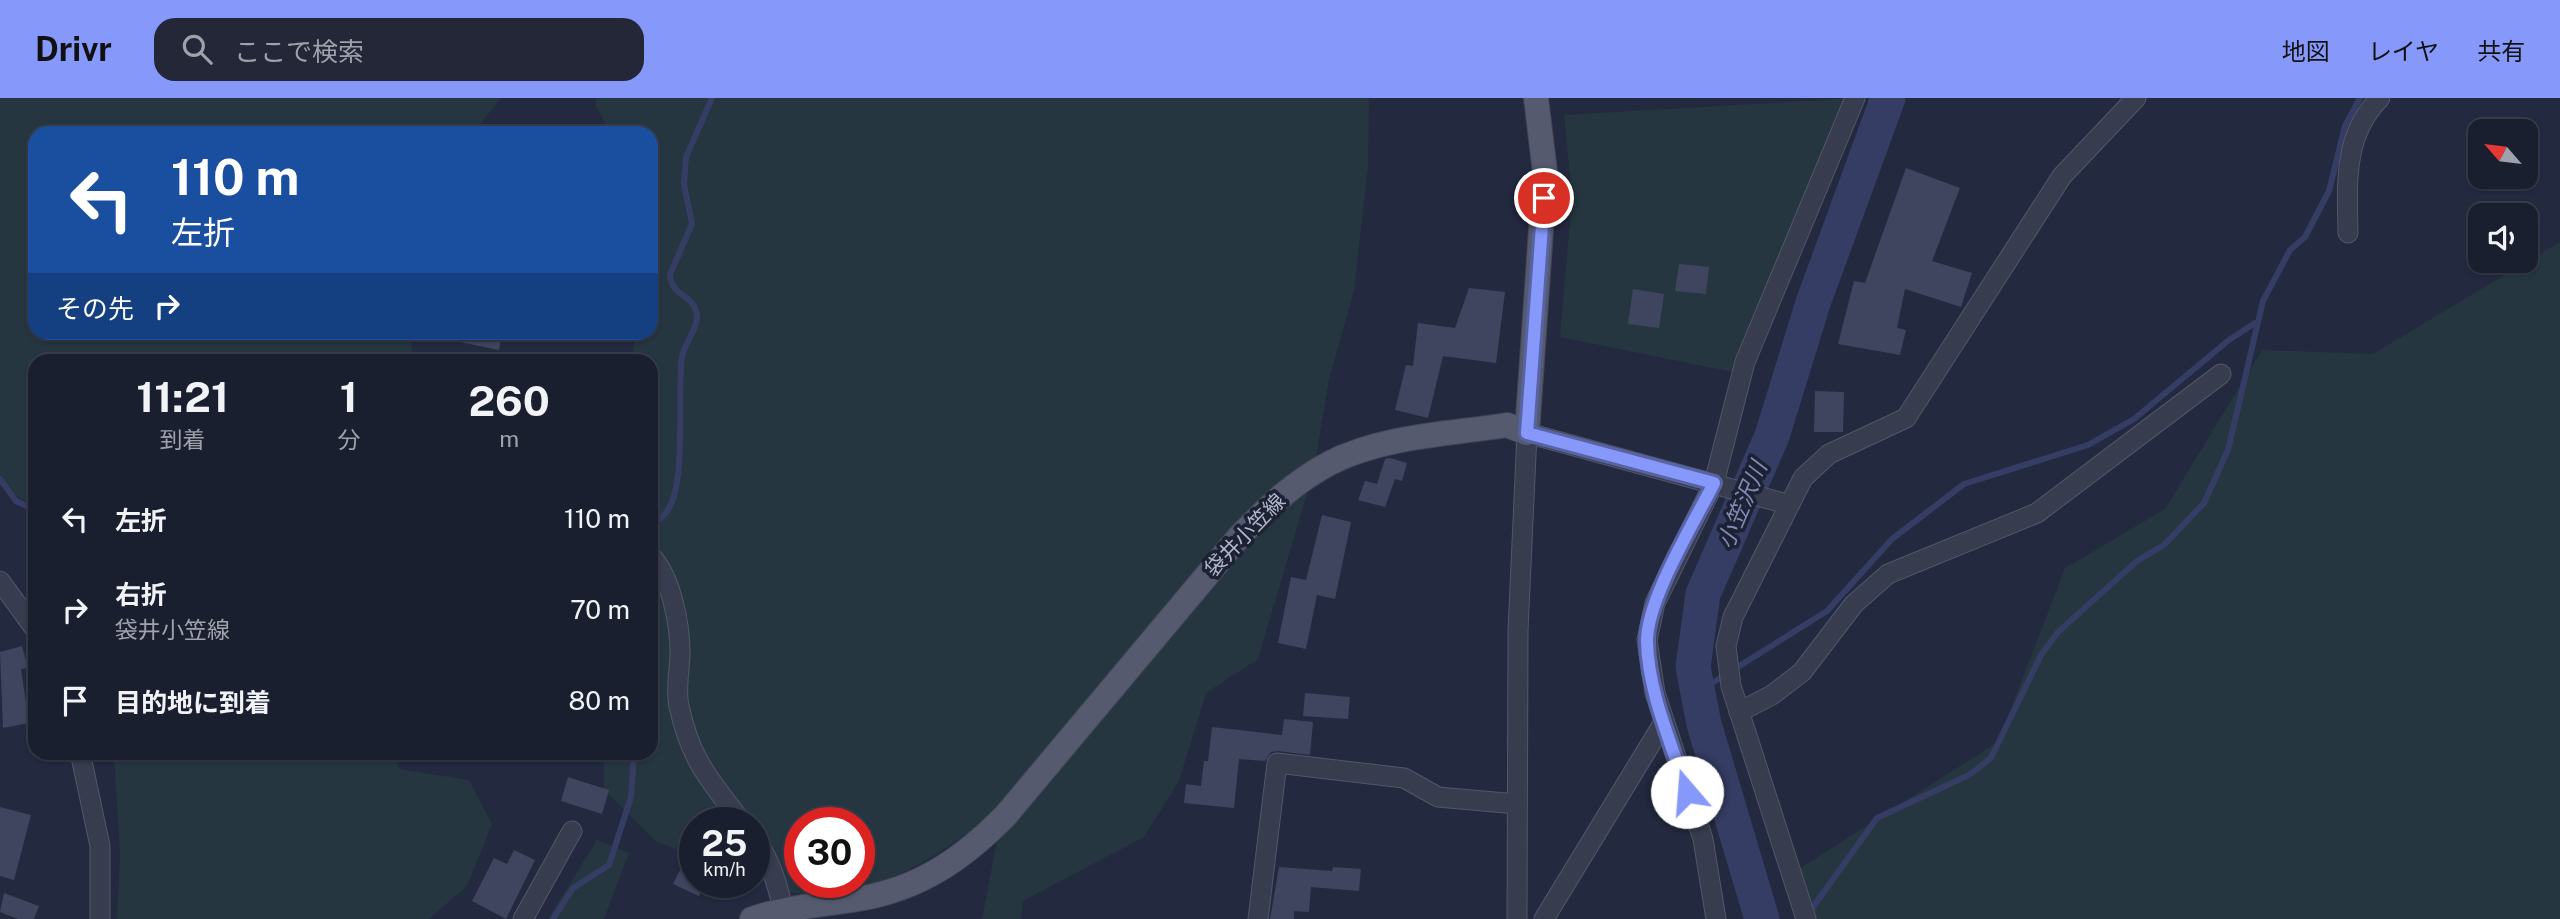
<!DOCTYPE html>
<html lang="ja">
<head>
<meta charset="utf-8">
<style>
  :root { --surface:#1a1f2f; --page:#232737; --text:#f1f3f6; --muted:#9fa2aa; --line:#383d4b; --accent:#8798fb }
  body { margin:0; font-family:"Public Sans","Noto Sans JP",sans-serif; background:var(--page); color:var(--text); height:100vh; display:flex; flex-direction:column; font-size:26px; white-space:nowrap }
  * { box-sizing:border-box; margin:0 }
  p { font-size:23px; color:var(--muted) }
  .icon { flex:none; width:38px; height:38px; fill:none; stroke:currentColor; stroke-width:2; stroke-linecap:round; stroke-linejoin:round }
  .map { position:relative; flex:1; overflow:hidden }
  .sheet { position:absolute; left:28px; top:256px; width:630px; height:406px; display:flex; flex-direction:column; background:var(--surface); border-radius:21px; box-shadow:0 2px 5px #0004,0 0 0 2px var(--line) }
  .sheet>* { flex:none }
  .guide { position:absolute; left:28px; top:28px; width:630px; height:214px; border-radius:21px; box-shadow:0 2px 5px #0004,0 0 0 2px var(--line); background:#1a4fa0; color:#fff; overflow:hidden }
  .needle { width:46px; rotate:298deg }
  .buttons { position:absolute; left:2468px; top:21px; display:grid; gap:14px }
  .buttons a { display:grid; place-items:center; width:70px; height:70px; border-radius:14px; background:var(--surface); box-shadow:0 2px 5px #0004,0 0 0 2px var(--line); font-size:35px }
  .speed { position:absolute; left:679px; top:709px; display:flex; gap:14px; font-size:35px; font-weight:700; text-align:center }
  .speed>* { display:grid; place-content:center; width:91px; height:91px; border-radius:50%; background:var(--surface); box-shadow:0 2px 5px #0004,0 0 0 2px var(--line); line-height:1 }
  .speed small { font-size:18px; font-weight:400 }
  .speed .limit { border:10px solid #d22; background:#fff; color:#111 }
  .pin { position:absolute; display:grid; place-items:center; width:60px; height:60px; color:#fff; margin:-30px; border:4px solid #fff; border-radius:50%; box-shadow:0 2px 7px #0007 }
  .me { position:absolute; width:77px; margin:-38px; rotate:342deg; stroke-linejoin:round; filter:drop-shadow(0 0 5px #0008) }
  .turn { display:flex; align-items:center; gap:24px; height:147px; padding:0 28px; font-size:32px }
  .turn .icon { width:91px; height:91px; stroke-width:2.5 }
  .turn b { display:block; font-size:49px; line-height:60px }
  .then { display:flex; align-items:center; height:66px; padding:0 28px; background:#0003; gap:14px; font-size:26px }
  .eta { display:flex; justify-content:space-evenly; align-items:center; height:119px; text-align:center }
  .eta b { font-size:42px; font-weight:700; line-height:49px }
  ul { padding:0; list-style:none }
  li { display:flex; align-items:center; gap:21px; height:91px; padding:0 28px }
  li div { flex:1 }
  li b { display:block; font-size:26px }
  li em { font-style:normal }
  header { display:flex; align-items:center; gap:42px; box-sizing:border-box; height:98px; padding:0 35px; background:var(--accent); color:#111 }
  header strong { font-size:33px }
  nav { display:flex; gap:38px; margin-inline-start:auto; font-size:24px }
  .search { width:490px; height:63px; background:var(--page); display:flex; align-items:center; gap:18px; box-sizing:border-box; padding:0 24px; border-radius:21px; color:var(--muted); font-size:26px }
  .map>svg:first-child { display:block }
</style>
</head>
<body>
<header>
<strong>Drivr</strong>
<div class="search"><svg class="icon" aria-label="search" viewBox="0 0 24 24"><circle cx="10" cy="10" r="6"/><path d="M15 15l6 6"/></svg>ここで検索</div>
<nav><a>地図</a><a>レイヤ</a><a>共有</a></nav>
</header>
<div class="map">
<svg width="2560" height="821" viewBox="0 0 2560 821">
  <rect width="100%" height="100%" fill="#23293f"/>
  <g fill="#253640" fill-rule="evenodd">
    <polygon points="0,0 501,0 473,35 35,35 35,234 412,235 411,262 35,262 35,409 0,388"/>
    <path d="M597,0H1369L1368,69L1354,193L1329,281L1314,372L1258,561L1206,595L1179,683L1144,739L1023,803L1021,821H982L997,742L977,729C919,769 869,801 795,795C782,794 767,785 754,780V724H695V758L657,744L604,692V655L651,654V262H633L634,235L651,234V35H611L595,7ZM800,724H859V784H800Z"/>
    <polygon points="1855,0 1742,276 1560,239 1572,100 1564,17"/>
    <polygon points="2560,144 2560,821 1812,821 1791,776 1998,644 2065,470 2165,411 2262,252 2373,256"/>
    <polygon points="114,655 395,655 399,671 469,682 492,726 467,788 429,821 117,821 120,757"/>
    <polygon points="597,742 629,755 604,821 548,821"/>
  </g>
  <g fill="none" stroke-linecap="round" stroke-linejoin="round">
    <g stroke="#353d64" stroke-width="6">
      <polyline points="0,381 16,403 35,412"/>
      <path d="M651,426C660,421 666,417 670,408C686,378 677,296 682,259C684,244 701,228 696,213C691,195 672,200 670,176L692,126L684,86L686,59L712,0"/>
      <polyline points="1698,594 1827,513 1892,441 1964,386 2088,347 2134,321 2229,242 2255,225"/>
      <polyline points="1808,816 1877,720 1969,677 1991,660 2041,557 2058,534 2137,463 2164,447 2204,405 2228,352 2263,203 2290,152 2305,139 2329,93 2345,28 2360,0"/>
      <polyline points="553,821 573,790 609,767 631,699 634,654"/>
    </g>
    <polyline stroke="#353d64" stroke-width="35" points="1762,821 1704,626 1693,569 1703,496 1772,338 1813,205 1888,0"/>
  </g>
  <g fill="#3f455f">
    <polygon points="1906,70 1960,90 1932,163 1972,175 1961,209 1905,191 1897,230 1906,232 1900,257 1838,246 1854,183 1865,185"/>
    <polygon points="1679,166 1709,169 1706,196 1675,193"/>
    <polygon points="1469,190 1505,194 1496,265 1443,258 1428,320 1395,312 1406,267 1413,268 1418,225 1455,230"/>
    <polygon points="1633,191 1664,196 1659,230 1628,226"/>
    <polygon points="451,234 502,234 499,252 450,242"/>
    <polygon points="1815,293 1844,294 1843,334 1814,334"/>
    <polygon points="1390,360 1407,365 1402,383 1395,381 1385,409 1358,402 1365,383 1377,386 1385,361"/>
    <polygon points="1322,417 1351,424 1335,501 1317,497 1306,551 1278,545 1291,479 1306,482"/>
    <polygon points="22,548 28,570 21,571 29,625 3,630 0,554"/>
    <polygon points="1305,595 1350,599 1348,621 1303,618"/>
    <polygon points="1284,621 1313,624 1310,657 1278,653 1271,654 1265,663 1239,661 1234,710 1184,705 1186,686 1201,688 1204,663 1208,663 1212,629 1282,637"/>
    <polygon points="568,679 609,692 602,716 561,703"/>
    <polygon points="0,709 31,717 14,782 0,778"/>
    <polygon points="514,752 535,762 506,821 472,803 494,760 507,766"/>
    <polygon points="1279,769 1332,773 1333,769 1361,771 1359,793 1311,789 1309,814 1294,813 1294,821 1270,821"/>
    <polygon points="680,772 695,779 695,784 706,784 699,798 673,786"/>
    <polygon points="4,795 39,808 34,821 18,821 0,814"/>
  </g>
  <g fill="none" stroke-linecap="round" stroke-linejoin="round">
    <g stroke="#52576a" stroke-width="21">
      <g id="minor">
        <path d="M2348,135C2347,86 2343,37 2380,0"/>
        <path d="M651,458C671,479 680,526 680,554C680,573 675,590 679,608C690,661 710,683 742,724"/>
        <polyline points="0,483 35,531"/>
        <polyline points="1739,614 1772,597 1802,574 1854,506 1888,476 2037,415 2221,276"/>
        <polyline points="80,654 100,748 100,821"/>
        <path d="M754,740C770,760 777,786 783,810"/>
        <polyline points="523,821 572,733"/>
        <polyline points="1258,821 1277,665 1404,680 1438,699 1517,706"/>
        <polyline points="1517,821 1518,533 1527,335 1787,406"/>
        <polyline points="1544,821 1664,624"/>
        <polyline points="1716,821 1703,741 1655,595 1647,542 1655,505 1714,385 1745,264 1855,0"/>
        <polyline points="1806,821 1731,588 1726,548 1733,519 1803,380 1829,356 1906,320 2062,78 2136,0"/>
      </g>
    </g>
    <g stroke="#404558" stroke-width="26">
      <path id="major" d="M752,821C787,809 822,807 858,801C920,791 964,760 1006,717L1239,439C1267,410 1294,384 1330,365C1382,338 1450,336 1507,327L1527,335L1545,74L1536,0"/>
    </g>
    <use href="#minor" stroke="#373c4f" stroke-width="19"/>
    <use href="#major" stroke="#555a6f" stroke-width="24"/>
  </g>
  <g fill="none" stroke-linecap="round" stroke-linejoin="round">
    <g stroke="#5863a3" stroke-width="18">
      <path id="route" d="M1544,100L1527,335L1714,385C1694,425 1647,501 1647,543C1648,595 1672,646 1687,694"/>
    </g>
    <use href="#route" stroke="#8798fb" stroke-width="12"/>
  </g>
  <g text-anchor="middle" stroke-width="7" stroke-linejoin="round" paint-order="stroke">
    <g font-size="21" fill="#b3b7ca" stroke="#1c2134">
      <text transform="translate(1245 437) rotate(-46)" y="7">袋井小笠線</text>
    </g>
    <g font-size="23" font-style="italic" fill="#828bb6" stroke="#1c2134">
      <text transform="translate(1742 407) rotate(-67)" y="8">小笠沢川</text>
    </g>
  </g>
</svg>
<div class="buttons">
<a><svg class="needle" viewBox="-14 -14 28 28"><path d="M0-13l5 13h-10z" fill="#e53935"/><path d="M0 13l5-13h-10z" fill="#9fa2aa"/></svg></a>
<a><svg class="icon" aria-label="sound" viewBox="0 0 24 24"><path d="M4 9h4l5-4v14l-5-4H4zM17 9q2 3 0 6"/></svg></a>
</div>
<div class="speed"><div>25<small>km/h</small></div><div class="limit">30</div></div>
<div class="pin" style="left:1544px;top:100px;background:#d93025"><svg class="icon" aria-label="arrive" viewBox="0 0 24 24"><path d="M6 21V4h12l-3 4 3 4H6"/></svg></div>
<svg class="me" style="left:1687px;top:694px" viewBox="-20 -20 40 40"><circle r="19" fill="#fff"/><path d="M0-13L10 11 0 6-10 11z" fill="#8798fb"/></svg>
<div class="guide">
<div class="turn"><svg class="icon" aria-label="left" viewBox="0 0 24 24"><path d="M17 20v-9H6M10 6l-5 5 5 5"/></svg><div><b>110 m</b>左折</div></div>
<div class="then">その先<svg class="icon" aria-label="right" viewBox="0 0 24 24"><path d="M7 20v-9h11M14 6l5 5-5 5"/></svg></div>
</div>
<section class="sheet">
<div class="eta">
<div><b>11:21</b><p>到着</p></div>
<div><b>1</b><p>分</p></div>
<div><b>260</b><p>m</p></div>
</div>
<ul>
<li><svg class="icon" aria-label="left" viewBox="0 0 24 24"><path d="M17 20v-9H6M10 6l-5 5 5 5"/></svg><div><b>左折</b></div><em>110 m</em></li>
<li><svg class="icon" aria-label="right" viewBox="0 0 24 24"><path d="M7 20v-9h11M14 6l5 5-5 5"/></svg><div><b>右折</b><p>袋井小笠線</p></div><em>70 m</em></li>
<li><svg class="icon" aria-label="arrive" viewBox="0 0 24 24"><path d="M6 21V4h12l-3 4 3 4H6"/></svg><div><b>目的地に到着</b></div><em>80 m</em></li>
</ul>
</section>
</div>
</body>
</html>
